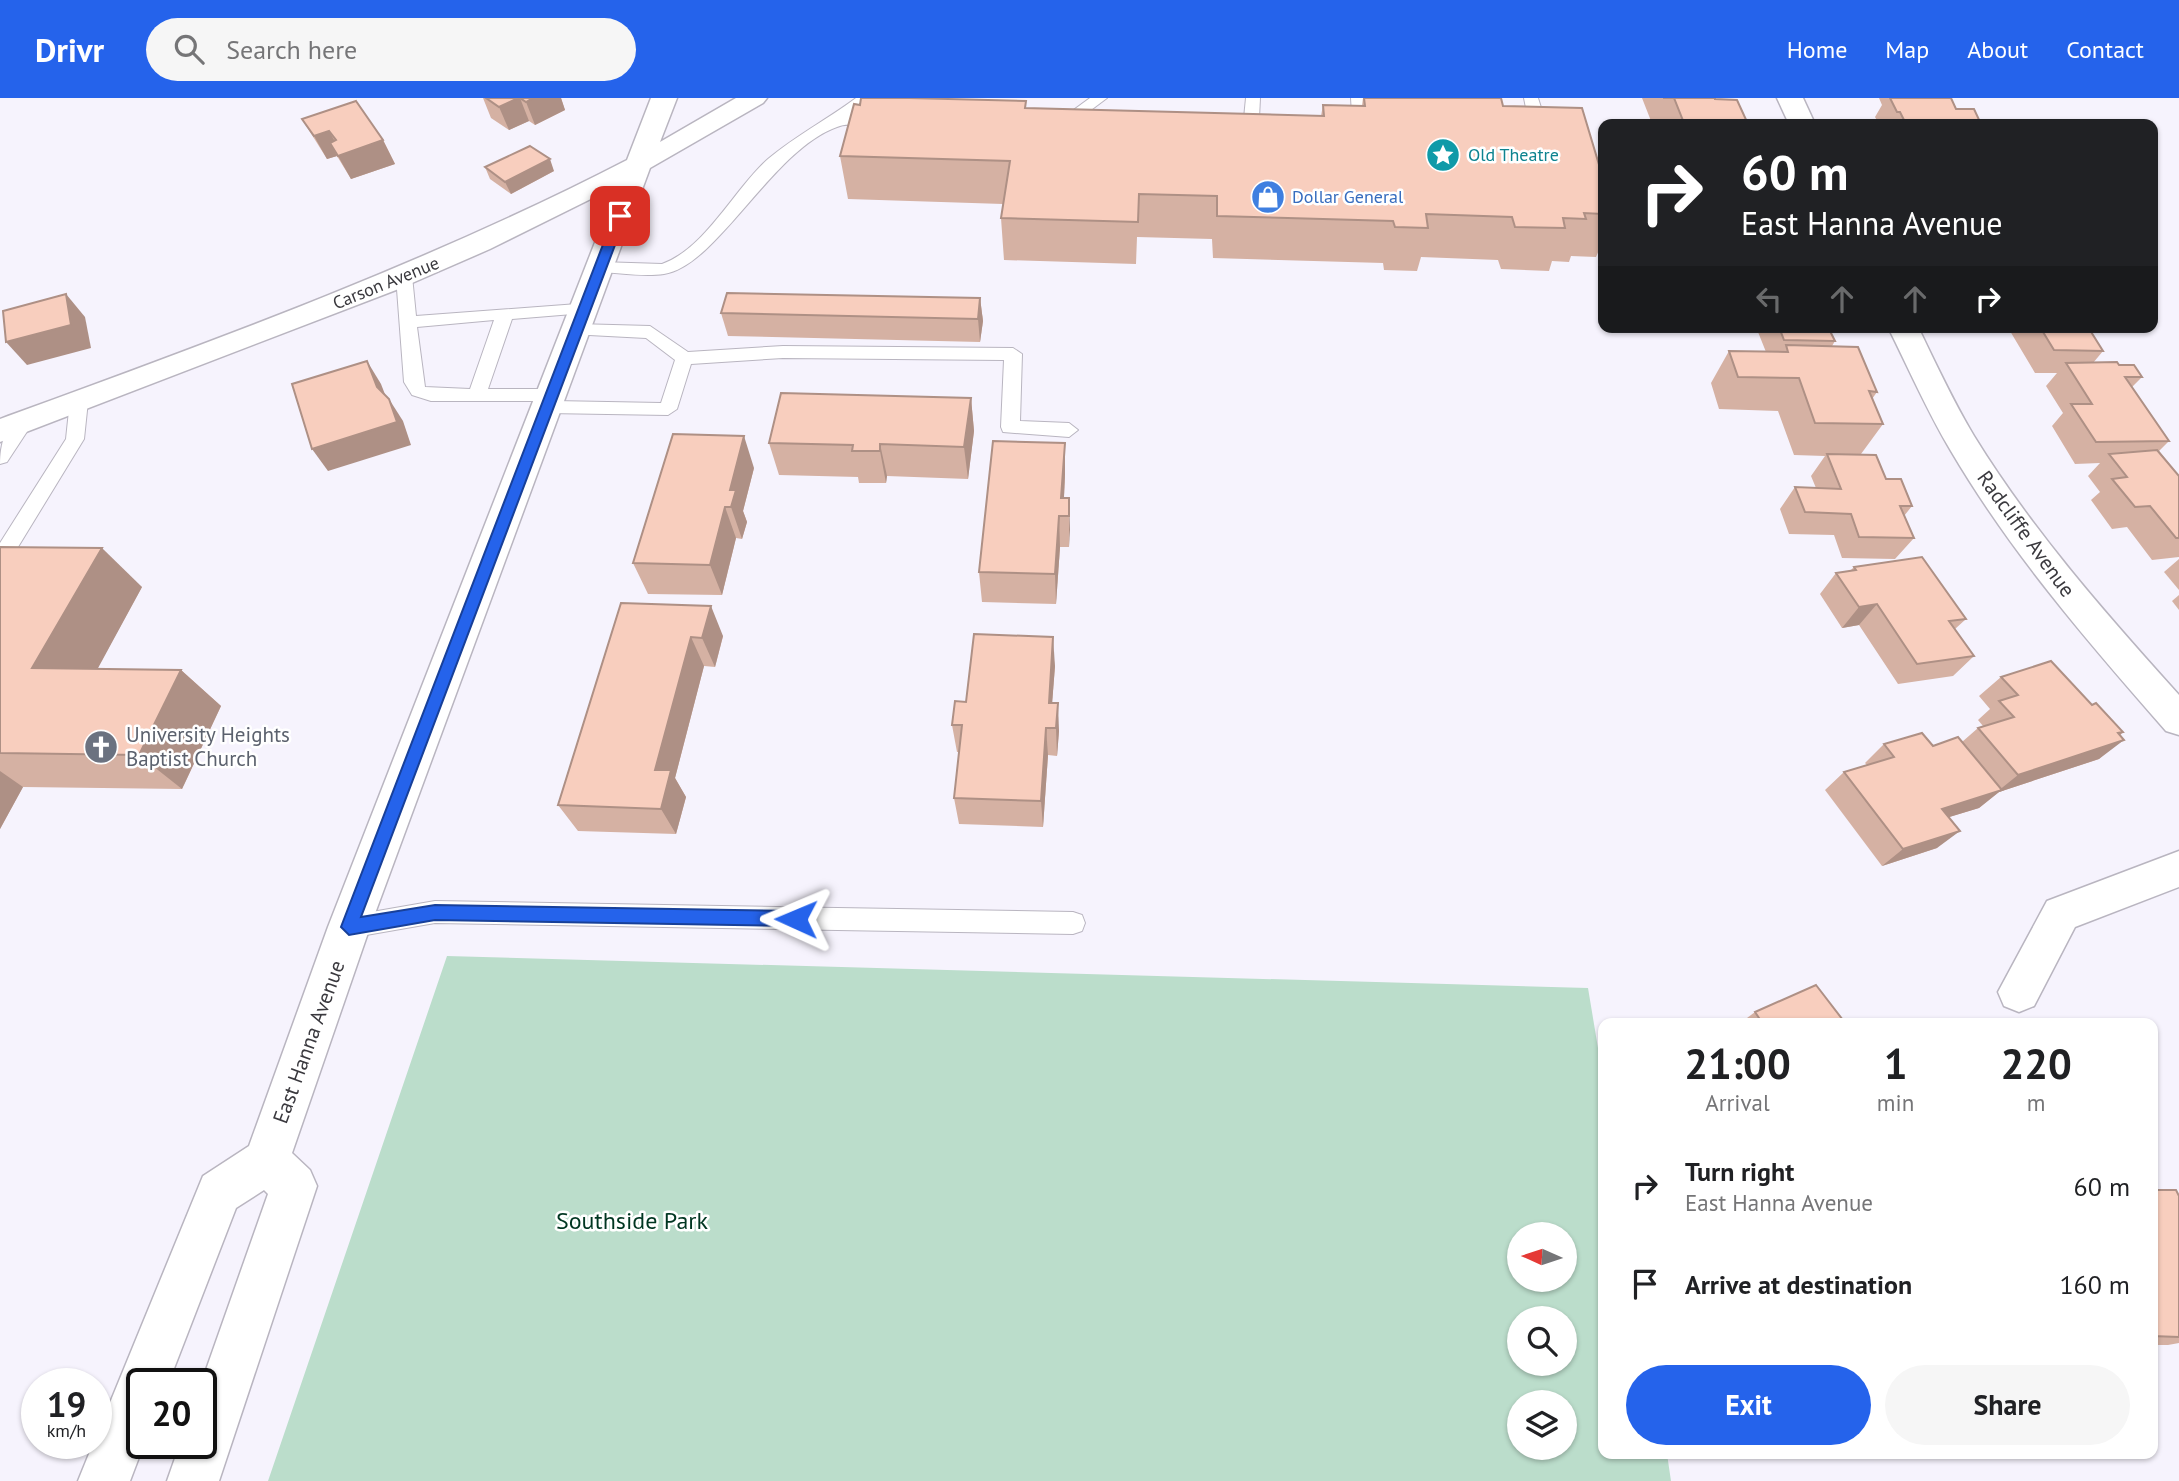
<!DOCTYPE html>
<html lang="en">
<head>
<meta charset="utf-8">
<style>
  :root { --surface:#fff; --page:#f6f6f6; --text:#202124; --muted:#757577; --accent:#2563eb }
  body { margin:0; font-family:"PT Sans",sans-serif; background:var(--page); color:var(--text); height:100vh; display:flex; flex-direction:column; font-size:26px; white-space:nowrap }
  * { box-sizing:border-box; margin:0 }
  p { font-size:23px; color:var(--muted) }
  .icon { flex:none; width:38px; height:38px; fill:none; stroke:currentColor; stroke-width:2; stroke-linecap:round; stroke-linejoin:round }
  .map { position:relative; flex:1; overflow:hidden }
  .details { position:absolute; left:1598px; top:920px; width:560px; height:441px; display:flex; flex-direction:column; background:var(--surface); border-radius:14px; box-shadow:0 2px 5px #0004 }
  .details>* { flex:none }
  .top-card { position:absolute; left:1598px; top:21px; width:560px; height:214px; border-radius:14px; box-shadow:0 2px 5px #0004; background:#202124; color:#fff; overflow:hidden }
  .needle { width:46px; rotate:273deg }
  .buttons { position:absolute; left:1507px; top:1124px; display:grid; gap:14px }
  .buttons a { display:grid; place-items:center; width:70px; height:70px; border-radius:50%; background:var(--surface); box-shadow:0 2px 5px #0004; font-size:35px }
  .speed { position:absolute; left:21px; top:1270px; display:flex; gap:14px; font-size:35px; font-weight:700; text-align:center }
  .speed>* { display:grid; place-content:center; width:91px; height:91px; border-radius:50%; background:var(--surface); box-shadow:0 2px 5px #0004; line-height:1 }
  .speed small { font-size:18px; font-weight:400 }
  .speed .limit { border:4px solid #111; border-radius:10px; background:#fff; color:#111 }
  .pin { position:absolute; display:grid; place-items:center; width:60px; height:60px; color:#fff; margin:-30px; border-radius:14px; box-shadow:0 4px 10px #0006 }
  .me { position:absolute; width:77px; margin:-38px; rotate:271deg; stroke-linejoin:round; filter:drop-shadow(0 0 5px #0008) }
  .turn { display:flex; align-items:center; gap:24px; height:147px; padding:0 28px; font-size:32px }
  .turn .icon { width:91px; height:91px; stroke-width:2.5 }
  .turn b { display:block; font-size:49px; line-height:60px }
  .lanes { display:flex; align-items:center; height:66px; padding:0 28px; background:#0003; justify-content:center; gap:35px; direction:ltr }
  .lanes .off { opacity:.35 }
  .eta { display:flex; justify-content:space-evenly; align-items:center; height:119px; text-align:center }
  .eta b { font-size:42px; font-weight:800; line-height:49px }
  .cta { display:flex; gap:14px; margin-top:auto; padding:14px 28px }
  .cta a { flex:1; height:80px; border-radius:42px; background:var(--accent); color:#fff; font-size:28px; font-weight:800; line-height:80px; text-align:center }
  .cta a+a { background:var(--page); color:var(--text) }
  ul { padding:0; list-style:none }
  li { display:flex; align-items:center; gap:21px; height:98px; padding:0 28px }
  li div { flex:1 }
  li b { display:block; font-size:26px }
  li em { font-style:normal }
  header { display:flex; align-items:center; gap:42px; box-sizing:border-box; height:98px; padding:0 35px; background:var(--accent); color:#fff }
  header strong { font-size:33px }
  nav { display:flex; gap:38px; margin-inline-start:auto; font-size:24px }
  .search { width:490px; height:63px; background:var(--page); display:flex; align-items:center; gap:18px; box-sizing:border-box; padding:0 24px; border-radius:38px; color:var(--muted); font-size:26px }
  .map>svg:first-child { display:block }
</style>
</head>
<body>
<header>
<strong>Drivr</strong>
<div class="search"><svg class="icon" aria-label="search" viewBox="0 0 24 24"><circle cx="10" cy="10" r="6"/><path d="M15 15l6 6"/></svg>Search here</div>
<nav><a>Home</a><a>Map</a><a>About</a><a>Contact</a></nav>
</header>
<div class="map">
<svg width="2179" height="1383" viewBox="0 0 2179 1383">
  <rect width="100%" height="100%" fill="#f6f3fd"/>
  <path fill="#bbddcb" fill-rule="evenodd" d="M447,858L1588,890L1603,980V1356H1667L1671,1383H268ZM1519,1136H1564V1181H1519ZM1519,1220H1564V1265H1519ZM1519,1304H1564V1349H1519Z"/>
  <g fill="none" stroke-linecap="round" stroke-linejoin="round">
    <g stroke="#b9b5c0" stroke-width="2">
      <g id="lane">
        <path d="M856,0H873L850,19L884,22V28C869,32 851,23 837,29C772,52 717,168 664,176C644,179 620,175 600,174L592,169L600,164L662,166C706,150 734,91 768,61C795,38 828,21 856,0Z"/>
        <polygon points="1090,0 1107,0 1063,33 1053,33 1053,27"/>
        <polygon points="1246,0 1260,0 1258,40 1250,45 1242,40"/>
        <polygon points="1351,0 1365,0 1366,36 1361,38 1353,33"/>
        <polygon points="1524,0 1538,0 1543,16 1525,35 1520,37 1512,32 1527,15"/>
        <path d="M404,173L412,178L416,218L591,205L594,209L585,215L512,221L488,291H552L561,297L554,303L661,305L675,262L646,240L570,236L567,232L570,228L576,226L650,228L688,254L783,248L1013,250L1022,256L1020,323L1069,325L1078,332L1069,339L1003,334L1001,329L1004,262L783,260L691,266L677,311L668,317L547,315L538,309L545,303H431L412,297L404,284L396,178ZM494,222L470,291L425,289L417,229Z"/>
        <polygon points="79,297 88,303 84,341 7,467 0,470 0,445 66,341 70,303"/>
        <path d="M25,317L34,323L7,364L0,366C0,348 5,322 25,317Z"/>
        <polygon points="435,803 1073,814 1082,817 1085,825 1082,833 1073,836 435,825 349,840 340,837 337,829 340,821 349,818"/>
      </g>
    </g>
    <g stroke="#b9b5c0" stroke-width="3">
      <g id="street">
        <polygon points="1777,0 1803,0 1815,26 1789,26"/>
        <path d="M1888,229H1918C1936,266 1953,303 1974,338C2032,432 2105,515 2179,597V637L2166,633C2088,544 2011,455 1951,353C1927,313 1909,271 1888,229Z"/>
        <polygon points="2179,753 2179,789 2075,829 2034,908 2019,914 2004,908 1998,894 2047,803"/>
      </g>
    </g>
    <g stroke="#b9b5c0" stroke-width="3">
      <path id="secondary" d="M651,0H677L660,44L736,0H767L763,5L650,70L370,829L292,1055L310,1072L317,1088L219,1383H167L180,1346H201V1286L268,1096L264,1092L236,1110L168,1286H142V1346H144L130,1383H78L93,1346H96V1339L203,1078L249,1048L328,829L617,88L490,151L396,192L0,344V321C213,243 426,166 627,62Z"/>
    </g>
    <use href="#lane" fill="#fff" fill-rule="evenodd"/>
    <use href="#street" fill="#fff" fill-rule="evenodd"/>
    <use href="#secondary" fill="#fff" fill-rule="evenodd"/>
  </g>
  <g fill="#d5b1a3">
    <polygon points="483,0 561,0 565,12 535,27 529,23 509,32 491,20"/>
    <polygon points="1363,0 1489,0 1503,8 1603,80 1603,143 1596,159 1571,158 1569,164 1552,163 1549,173 1501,171 1498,162 1421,159 1417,173 1384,172 1383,165 1213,160 1212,141 1137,139 1136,166 1004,162 1001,120 1003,106 848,101 840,58 1026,3 1026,10 1321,18 1323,7 1362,8"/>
    <polygon points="1642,0 1715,0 1748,26 1666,26 1664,23 1651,23"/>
    <polygon points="1879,0 1951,0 1956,11 1981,26 1879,26 1875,19 1882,7"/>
    <polygon points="302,21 383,42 395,66 351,81 337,58 327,61"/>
    <polygon points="485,69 554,73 511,96 490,81"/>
    <polygon points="980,200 983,223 980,244 728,238 721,215"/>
    <polygon points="1756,229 1828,229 1835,243 1832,248 1877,294 1872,301 1883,326 1861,356 1912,408 1904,418 1914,440 1895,461 1842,460 1834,437 1789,436 1780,411 1795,389 1816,390 1811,378 1825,358 1794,357 1778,313 1719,311 1711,285 1729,253 1766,254"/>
    <polygon points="1990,229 2088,229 2103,253 2093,265 2119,267 2142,279 2132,289 2169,343 2159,353 2179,378 2179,459 2152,462 2127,429 2112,431 2091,402 2100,394 2088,378 2100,365 2075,366 2052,328 2063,315 2046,288 2057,275 2035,275 2010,233 1992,233"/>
    <polygon points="971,300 974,333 968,381 887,378 886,385 859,385 858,379 779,377 769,345"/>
    <polygon points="754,370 743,413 747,424 742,441 736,440 722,497 648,496 633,465"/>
    <polygon points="1065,377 1064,400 1069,400 1069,449 1060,449 1056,506 982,504 979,474"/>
    <polygon points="0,449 142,489 97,571 181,572 221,608 182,691 23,689 0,731"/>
    <polygon points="2179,461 2179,492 2164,474"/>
    <polygon points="1854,469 1966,521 1955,531 1974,558 1953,578 1898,586 1859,527 1842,530 1820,496 1836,475 1850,473"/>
    <polygon points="2179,497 2179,512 2172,503"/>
    <polygon points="621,505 723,538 715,569 704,568 675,680 686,699 676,736 578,733 558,707"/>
    <polygon points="1055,568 1052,605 1059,633 1057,658 1048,657 1043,729 959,726 954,700 959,654 957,654 952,627"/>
    <polygon points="2001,579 2092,607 2123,634 2099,661 1999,694 1979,710 1949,719 1937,750 1882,768 1825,692 1844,674 1867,667 1865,665 1884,646 1933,648 1962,644 1978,630 1983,628 1978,622 1990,611 1979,598"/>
    <polygon points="1755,914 1846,926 1739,926"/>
    <polygon points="2152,1092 2179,1098 2179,1245 2168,1247 2152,1247"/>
  </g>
  <g fill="#ae9085">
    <polygon points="518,0 520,0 529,23 509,32 499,9"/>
    <polygon points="533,0 561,0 565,12 535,27 526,4"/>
    <polygon points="329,33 342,56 330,45 337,58 327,61 314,38"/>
    <polygon points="383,42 395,66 351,81 338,58"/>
    <polygon points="550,61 554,73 511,96 505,84"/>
    <polygon points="66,196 85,219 91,250 27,267 6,244"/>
    <polygon points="980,200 983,223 980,244 978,221"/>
    <polygon points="367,263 381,286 391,312 377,289"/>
    <polygon points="971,300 974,333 968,381 964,349"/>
    <polygon points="389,301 403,323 411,347 328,373 312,351"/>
    <polygon points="744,338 754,370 743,413 747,424 742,441 731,409 730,392"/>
    <polygon points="1065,345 1065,377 1063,418 1061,400"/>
    <polygon points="880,346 887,378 886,385 880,353"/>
    <polygon points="1069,400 1070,432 1069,449"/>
    <polygon points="725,409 736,440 722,497 710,467"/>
    <polygon points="1059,418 1060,449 1056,506 1055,476"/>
    <polygon points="102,450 142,489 78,607 32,570"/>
    <polygon points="1877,506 1859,527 1842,530 1859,509"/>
    <polygon points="711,508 723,538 715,569 702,540"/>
    <polygon points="691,539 704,568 675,680 686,699 676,736 661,711 655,672"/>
    <polygon points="1053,539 1055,568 1050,633 1049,605"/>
    <polygon points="181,572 221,608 182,691 139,657"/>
    <polygon points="1058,605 1059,633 1057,658 1056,630"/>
    <polygon points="1046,630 1048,657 1043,729 1041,703"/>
    <polygon points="2123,634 2103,649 2124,642 2099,661 1999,694 1979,710 1920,728 1942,711 1998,693 2018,677"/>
    <polygon points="0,673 23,689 0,731"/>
    <polygon points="1960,733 1937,750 1882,768 1903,751"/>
  </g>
  <g fill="#f8cebe" stroke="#ae9085" stroke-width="2">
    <polygon points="486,0 518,0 499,9"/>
    <polygon points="520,0 533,0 526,4"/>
    <polygon points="861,0 909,0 1026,3 1025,10 1324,18 1323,7 1365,8 1364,0 1501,0 1503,8 1582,10 1603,80 1603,116 1584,115 1586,121 1563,120 1565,130 1515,129 1512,119 1426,116 1428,130 1395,129 1393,123 1217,118 1217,98 1139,96 1138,124 1001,120 1010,63 840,58 854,6 860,7"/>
    <polygon points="1663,0 1715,0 1715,1 1737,2 1748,26 1684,25 1674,0"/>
    <polygon points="1890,0 1951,0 1956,11 1974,11 1981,26 1906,26 1900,14 1897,14"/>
    <polygon points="356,3 383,42 338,58 330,45 336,42 329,33 314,38 302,21"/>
    <polygon points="530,48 550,61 505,84 485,69"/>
    <polygon points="727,195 980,200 978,221 721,215"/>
    <polygon points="66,196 71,227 6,244 3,213"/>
    <polygon points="1779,229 1828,229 1835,243 1784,242"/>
    <polygon points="2040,229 2088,229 2103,253 2054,252"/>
    <polygon points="1786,247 1858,249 1877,294 1869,293 1883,326 1815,325 1799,280 1738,279 1729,253 1788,254"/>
    <polygon points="367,263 377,289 389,301 397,324 312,351 292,286"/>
    <polygon points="2117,264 2119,267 2134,267 2142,279 2125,279 2169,343 2096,344 2071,306 2092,306 2066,265"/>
    <polygon points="781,295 971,300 964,349 880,346 880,353 852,353 853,347 769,345"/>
    <polygon points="673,336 744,338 730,392 736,392 731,409 725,409 710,467 633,465"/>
    <polygon points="993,343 1065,345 1061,400 1069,400 1069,418 1059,418 1055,476 979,474"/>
    <polygon points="2157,352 2179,378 2179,440 2176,440 2150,408 2135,409 2112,381 2127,379 2109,356"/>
    <polygon points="1827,356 1876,357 1886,381 1901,381 1912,408 1900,408 1914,440 1859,439 1851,416 1805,414 1795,389 1841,391"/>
    <polygon points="0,449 102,450 32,570 181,572 139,657 0,655"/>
    <polygon points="1922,459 1966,521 1949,523 1974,558 1917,566 1877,506 1859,509 1836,475 1856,472 1854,469"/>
    <polygon points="621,505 711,508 702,540 691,539 655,672 671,672 661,711 558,707"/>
    <polygon points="974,536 1053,539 1049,605 1058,605 1056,630 1046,630 1041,703 954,700 962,627 952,627 955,603 966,604"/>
    <polygon points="2051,563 2092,607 2096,605 2123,634 2118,635 2124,642 2018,677 1978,630 2014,619 1999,603 2018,597 2001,579"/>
    <polygon points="1922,635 1933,648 1958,639 2002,692 1942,711 1960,733 1903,751 1844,674 1894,659 1884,646"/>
    <polygon points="1816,887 1846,926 1763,926 1755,914"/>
    <polygon points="2152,1092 2176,1092 2179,1098 2179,1239 2152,1238"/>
  </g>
  <polygon fill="#2563eb" stroke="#184099" stroke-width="2" points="620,114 626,118 361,819 435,807 796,813 804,821 796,828 435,822 349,837 341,829 614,118"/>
  <defs>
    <g id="sight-disc" transform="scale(1.75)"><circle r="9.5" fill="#0f9aa8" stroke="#fff"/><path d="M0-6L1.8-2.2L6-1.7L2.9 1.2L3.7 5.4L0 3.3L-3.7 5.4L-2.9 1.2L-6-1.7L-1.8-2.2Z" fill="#fff"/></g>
    <g id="shop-disc" transform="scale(1.75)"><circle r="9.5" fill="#3f7fe0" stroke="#fff"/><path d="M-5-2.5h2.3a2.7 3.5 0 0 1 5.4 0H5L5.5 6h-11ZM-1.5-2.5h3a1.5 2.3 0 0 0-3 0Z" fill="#fff"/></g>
    <g id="church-disc" transform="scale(1.75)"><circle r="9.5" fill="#6b7280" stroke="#fff"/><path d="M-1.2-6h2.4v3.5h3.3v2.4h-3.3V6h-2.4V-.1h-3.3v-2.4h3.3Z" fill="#fff"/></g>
  </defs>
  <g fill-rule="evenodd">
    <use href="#sight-disc" x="1443" y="57"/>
    <use href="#shop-disc" x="1268" y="99"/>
    <use href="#church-disc" x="101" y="649"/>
  </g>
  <g text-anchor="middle" stroke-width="5" stroke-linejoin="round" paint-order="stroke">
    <g font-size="18" fill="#0d838f" stroke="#fff" text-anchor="start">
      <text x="1468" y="63">Old Theatre</text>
    </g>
    <g font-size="18" fill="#366cbe" stroke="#fff" text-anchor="start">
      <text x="1292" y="105">Dollar General</text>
    </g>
    <g font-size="18" fill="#3a393e" stroke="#fff">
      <text transform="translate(386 185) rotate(-22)" y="6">Carson Avenue</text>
    </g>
    <g font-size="21" fill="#3a393e" stroke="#fff">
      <text transform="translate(2026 436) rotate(54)" y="7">Radcliffe Avenue</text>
      <text transform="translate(309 944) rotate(-70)" y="7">East Hanna Avenue</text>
    </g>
    <g font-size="21" fill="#5b616d" stroke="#fff" text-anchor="start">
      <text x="126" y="644">University Heights<tspan x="126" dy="24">Baptist Church</tspan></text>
    </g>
    <g font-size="24" fill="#003621" stroke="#fff">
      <text x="632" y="1131">Southside Park</text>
    </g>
  </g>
</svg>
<div class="buttons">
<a><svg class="needle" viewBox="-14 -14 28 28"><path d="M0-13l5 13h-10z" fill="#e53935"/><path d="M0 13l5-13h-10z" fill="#757577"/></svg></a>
<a><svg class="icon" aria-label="search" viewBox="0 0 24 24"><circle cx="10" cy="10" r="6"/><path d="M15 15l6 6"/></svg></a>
<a><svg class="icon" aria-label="layers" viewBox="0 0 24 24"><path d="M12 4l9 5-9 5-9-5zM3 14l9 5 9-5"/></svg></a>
</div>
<div class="speed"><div>19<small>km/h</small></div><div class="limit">20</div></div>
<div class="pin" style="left:620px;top:118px;background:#d93025"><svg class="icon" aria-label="arrive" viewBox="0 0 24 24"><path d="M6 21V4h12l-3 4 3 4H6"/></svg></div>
<svg class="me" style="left:796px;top:821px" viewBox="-20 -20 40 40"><path d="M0-17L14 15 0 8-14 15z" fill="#2563eb" stroke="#fff" stroke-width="4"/></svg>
<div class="top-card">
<div class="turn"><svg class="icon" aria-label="right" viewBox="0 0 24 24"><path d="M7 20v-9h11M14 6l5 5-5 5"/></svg><div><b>60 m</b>East Hanna Avenue</div></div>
<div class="lanes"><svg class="icon off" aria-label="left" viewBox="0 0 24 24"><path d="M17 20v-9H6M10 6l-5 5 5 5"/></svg><svg class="icon off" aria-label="ahead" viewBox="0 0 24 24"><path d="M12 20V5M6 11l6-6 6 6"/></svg><svg class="icon off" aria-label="ahead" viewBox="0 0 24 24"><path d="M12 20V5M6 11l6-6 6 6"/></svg><svg class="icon" aria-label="right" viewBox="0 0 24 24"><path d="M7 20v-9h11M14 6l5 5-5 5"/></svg></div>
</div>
<section class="details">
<div class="eta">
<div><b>21:00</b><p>Arrival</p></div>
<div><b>1</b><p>min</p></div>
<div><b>220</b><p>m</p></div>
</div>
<ul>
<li><svg class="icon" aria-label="right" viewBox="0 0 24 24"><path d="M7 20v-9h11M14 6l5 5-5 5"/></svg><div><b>Turn right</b><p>East Hanna Avenue</p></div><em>60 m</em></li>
<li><svg class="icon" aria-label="arrive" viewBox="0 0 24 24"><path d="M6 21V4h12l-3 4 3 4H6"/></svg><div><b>Arrive at destination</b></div><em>160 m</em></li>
</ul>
<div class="cta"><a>Exit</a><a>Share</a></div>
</section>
</div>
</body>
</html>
